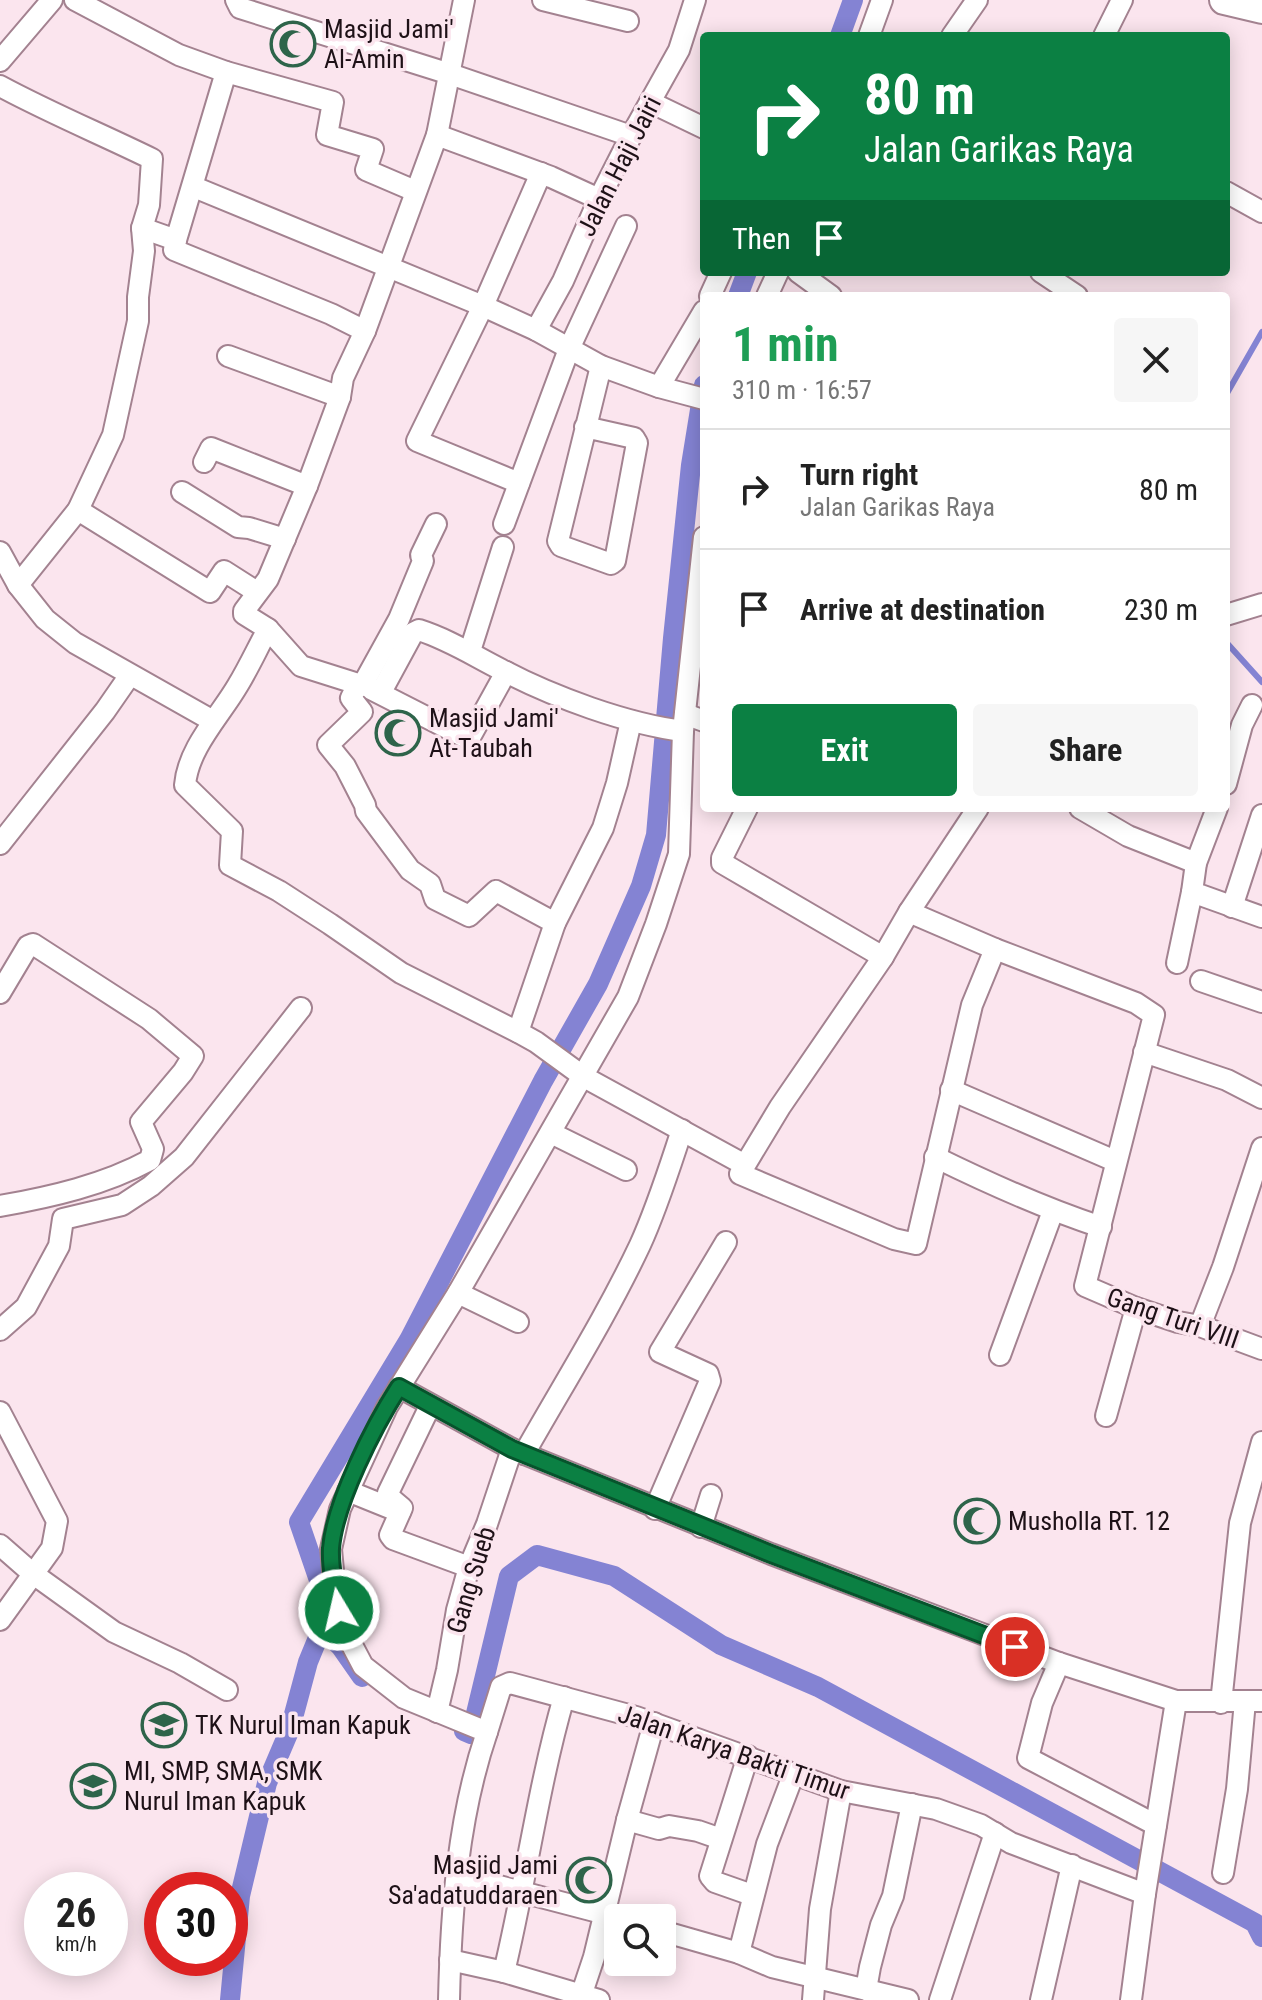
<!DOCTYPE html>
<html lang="en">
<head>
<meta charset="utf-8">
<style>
  :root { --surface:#fff; --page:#f6f6f6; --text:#222; --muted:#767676; --line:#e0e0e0; --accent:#0b8043 }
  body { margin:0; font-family:"Roboto Condensed",sans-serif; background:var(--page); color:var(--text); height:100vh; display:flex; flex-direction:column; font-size:30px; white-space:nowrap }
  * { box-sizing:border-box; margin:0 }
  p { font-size:26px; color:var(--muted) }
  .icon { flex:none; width:44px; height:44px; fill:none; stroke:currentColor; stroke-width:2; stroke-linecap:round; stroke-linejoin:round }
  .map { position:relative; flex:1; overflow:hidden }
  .drawer { position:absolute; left:700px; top:292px; width:530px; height:520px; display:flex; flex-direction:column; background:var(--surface); border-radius:8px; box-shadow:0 4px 20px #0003 }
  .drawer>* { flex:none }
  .guide { position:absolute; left:700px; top:32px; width:530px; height:244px; border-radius:8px; box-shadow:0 4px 20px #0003; background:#0b8043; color:#fff; overflow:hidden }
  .buttons { position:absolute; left:604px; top:1904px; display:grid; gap:16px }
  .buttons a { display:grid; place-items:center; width:72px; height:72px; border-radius:8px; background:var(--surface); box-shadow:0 4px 20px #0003; font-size:40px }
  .speed { position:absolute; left:24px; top:1872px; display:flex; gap:16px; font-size:40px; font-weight:700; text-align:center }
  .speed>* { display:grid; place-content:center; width:104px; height:104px; border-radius:50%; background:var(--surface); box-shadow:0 4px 20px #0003; line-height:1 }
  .speed small { font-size:20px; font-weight:400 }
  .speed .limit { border:12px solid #d22; background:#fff; color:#111 }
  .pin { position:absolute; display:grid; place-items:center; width:68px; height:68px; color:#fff; margin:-34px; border:4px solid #fff; border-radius:50%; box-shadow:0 2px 8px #0007 }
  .me { position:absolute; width:88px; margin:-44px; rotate:351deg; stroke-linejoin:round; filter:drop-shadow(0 0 6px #0008) }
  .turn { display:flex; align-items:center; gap:28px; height:168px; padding:0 32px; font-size:36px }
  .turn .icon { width:104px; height:104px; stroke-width:2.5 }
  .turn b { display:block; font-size:56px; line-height:68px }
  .then { display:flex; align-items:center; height:76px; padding:0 32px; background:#0003; gap:16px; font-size:30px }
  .round { display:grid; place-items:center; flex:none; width:84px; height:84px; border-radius:8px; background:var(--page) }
  .headline { display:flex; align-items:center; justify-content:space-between; height:136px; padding:0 32px }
  h1 { font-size:48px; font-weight:700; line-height:60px; color:#1e9e55 }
  .button { display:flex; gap:16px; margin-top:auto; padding:16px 32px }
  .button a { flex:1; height:92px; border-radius:8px; background:var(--accent); color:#fff; font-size:32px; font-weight:700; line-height:92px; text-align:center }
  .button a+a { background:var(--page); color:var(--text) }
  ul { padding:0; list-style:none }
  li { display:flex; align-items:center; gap:24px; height:120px; padding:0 32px; border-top:2px solid var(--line) }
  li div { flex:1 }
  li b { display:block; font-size:30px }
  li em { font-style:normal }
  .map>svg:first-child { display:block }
</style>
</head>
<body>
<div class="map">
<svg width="1262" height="2000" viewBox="0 0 1262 2000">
  <rect width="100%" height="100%" fill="#fbe5ee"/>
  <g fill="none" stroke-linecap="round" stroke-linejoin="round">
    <g stroke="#8483d3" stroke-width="6">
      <polyline points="1226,395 1262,332"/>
      <polyline points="1226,642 1262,682"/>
    </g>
    <g stroke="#8483d3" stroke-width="20">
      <polyline points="840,36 853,0"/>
      <polyline points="738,296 747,272"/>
      <polyline points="322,1628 341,1647 362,1677"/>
      <polyline points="464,1731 471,1734 509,1576 537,1555 614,1576 721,1645 818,1687 1255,1923 1262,1937"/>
      <polyline points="230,2000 240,1896 267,1783 290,1729 308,1662 322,1628 322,1589 299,1522 409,1340 543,1081 598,984 641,886 656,835 673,638 691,465 704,385"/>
    </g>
    <g stroke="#a38290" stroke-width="24">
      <g id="minor">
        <polyline points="75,0 179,55 226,72 333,102 327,135 373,149 366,170 415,191"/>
        <polyline points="236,0 240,8 450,74 631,136"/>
        <path d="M464,0L437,135L365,331L343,378L340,397L307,486L268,579L244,611V614L268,629C258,647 249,667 238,685C220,716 188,748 185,785L232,831L230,865L279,891L330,924L401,973L518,1032"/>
        <polyline points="543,0 628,21"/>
        <polyline points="869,36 882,0"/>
        <polyline points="952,36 977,0"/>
        <polyline points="1104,36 1122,0"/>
        <polyline points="0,61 52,0"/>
        <path d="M0,86C50,113 101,134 152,159L149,205L142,228L144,251L138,297V321L113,435L78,510L18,585"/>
        <polyline points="650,102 704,128"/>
        <polyline points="437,135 551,177 599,199"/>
        <polyline points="194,187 483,306 536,330 601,366 659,387 704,399"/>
        <polyline points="1226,192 1262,212"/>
        <polyline points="142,228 176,240 226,72"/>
        <polyline points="176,240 174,250 331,314 365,331"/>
        <polyline points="798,272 831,296"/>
        <polyline points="1041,272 1077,296"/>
        <polyline points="710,296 721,272"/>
        <polyline points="767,296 778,272"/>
        <polyline points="536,330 563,281 599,199 631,136 679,50 695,0"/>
        <polyline points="228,356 340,397"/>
        <polyline points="659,387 704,311"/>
        <polyline points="585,427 634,438 637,443 615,561 611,564 561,546 558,541 601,366"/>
        <polyline points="204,462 211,448 307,486"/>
        <polyline points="519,483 417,441 483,306 541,173"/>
        <polyline points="182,492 238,527 249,528 285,539"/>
        <polyline points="78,510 210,592 224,571 257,592"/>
        <polyline points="504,524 569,349 626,226"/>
        <polyline points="0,552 18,585 45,619 75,643 213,721"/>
        <polyline points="1226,615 1262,604"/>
        <polyline points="268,629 301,666 358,684 351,698 362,712 328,745 345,766 365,805 366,811 410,870 430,884 435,899 469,916 496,891 555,923 518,1032 536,1042 584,1077 745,1165 780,1107 883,957"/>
        <polyline points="470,651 503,547"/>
        <polyline points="362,686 399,619 423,561 421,555 436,524"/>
        <polyline points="371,689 469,739 506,672"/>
        <path d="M381,692L413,633L419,630C450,640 474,656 502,670C553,697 627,724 683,731"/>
        <polyline points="685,714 704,721"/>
        <polyline points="1226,784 1242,725 1252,705"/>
        <polyline points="747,808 722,858 722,863 883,957 909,912 995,949 1136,1003 1154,1015 1085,1286 1136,1308 1178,1322 1200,1326 1262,1349"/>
        <polyline points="1080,808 1128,836 1196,863"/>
        <polyline points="1217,808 1196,863 1192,892 1262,917"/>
        <polyline points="0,844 105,711 130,675"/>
        <polyline points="1232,907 1262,815"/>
        <polyline points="909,912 978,808"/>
        <polyline points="555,923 603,828 617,783 631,721"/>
        <polyline points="1177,963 1192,892"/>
        <polyline points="1201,981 1262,1002"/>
        <path d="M0,993L28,946L33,944L149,1019L193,1056L183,1072L141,1122L153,1149L150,1160C104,1185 51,1197 0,1206"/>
        <polyline points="1144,1052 1227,1080 1262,1098"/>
        <polyline points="951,1090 1115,1161"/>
        <polyline points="551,1133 626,1170"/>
        <path d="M935,1157C990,1184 1043,1208 1101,1227"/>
        <polyline points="740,1174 894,1239 916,1244 972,1005 995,949"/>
        <polyline points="458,1293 518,1322"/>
        <polyline points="1200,1326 1223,1267 1262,1148"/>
        <polyline points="0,1330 26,1307 59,1246 63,1219 122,1205 151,1186 184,1157 301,1008"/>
        <polyline points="1000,1355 1053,1211"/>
        <polyline points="399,1387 512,1449 771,1554 1059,1663 1176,1701 1262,1701"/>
        <polyline points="430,1406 388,1493 389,1497 402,1508 390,1535 393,1539 469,1567"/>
        <polyline points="0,1412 57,1521 52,1548 0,1620"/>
        <polyline points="1106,1416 1136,1308"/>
        <path d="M524,1454C563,1385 606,1317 640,1245C657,1208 669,1169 682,1130"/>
        <polyline points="348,1491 400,1512"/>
        <polyline points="655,1509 710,1381 708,1374 660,1352 726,1242"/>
        <polyline points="701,1527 711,1495"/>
        <polyline points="0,1545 32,1573 114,1632 180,1663 227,1690"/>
        <polyline points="1059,1663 1042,1703 1028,1758 1156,1825"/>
        <polyline points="1221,1703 1240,1523 1262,1442"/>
        <polyline points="437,1712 447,1670 457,1610 469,1567 487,1524 512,1449"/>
        <polyline points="487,1732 501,1687 510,1683 636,1717 841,1791 936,1809 981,1825 1011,1843 1145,1894"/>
        <polyline points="748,1756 710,1876 715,1882 752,1895"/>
        <polyline points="627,1820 659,1829 669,1826 698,1831 721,1839"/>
        <polyline points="1223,1873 1237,1789 1245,1701"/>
        <polyline points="457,1875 621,1918"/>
        <polyline points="662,1931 739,1953 772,1967 908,2000"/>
        <polyline points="739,1953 767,1844 794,1773"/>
        <polyline points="450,1960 504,1972 599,2000"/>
        <path d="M504,1972C526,1881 538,1787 564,1697"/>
        <polyline points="870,1992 867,1984 870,1967 881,1925 893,1896 912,1804"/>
        <polyline points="581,1996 594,1957 627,1820 654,1723"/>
        <path d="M449,2000C451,1910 458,1817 487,1732L404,1698L363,1666L343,1628L335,1592L331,1549L340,1509L387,1407L458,1293L628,997L656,924L679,854L683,731L704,537"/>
        <polyline points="813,2000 820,1909 841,1791"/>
        <polyline points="940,2000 995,1833"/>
        <polyline points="1041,2000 1072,1865"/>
        <polyline points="1131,2000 1145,1894 1176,1701"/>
      </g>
    </g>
    <g stroke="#a38290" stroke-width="32">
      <polyline id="secondary" points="1224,0 1262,9"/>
    </g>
    <use href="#minor" stroke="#fff" stroke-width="20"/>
    <use href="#secondary" stroke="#fff" stroke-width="28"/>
  </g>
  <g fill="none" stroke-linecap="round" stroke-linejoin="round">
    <g stroke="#07532c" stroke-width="20">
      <path id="route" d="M339,1610C335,1591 330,1568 331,1548C335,1502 374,1426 399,1387L512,1449L771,1554L1015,1647"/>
    </g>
    <use href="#route" stroke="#0b8043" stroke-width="14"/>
  </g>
  <defs>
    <g id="mosque-ring" transform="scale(2.3)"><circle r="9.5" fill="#fbe5ee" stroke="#2e644a" stroke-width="1.5"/><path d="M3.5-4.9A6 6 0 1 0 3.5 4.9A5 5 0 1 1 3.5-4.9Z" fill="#2e644a"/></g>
    <g id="school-ring" transform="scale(2.3)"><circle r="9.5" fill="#fbe5ee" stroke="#2e644a" stroke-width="1.5"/><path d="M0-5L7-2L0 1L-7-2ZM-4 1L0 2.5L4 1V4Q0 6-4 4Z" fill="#2e644a"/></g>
  </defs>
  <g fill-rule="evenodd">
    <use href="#mosque-ring" x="293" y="44"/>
    <use href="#mosque-ring" x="398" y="733"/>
    <use href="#mosque-ring" x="977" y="1521"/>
    <use href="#school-ring" x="164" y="1725"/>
    <use href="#school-ring" x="93" y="1786"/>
    <use href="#mosque-ring" x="589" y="1880"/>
  </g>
  <g text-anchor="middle" stroke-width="7" stroke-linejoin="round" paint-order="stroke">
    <g font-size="26" fill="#1e1117" stroke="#fbe5ee" text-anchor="start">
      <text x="324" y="38">Masjid Jami'<tspan x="324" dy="30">Al-Amin</tspan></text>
      <text x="429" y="727">Masjid Jami'<tspan x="429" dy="30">At-Taubah</tspan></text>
      <text x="1008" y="1530">Musholla RT. 12</text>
      <text x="195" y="1734">TK Nurul Iman Kapuk</text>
      <text x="124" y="1780">MI, SMP, SMA, SMK<tspan x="124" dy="30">Nurul Iman Kapuk</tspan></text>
      <text x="558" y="1874" text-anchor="end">Masjid Jami<tspan x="558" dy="30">Sa'adatuddaraen</tspan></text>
    </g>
    <g font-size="26" fill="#1e1117" stroke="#fbe5ee">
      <text transform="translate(619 166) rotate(-63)" y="9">Jalan Haji Jairi</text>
      <text transform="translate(1173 1318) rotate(19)" y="9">Gang Turi VIII</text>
      <text transform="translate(471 1580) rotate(-73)" y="9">Gang Sueb</text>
      <text transform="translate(734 1752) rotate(19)" y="9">Jalan Karya Bakti Timur</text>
    </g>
  </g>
</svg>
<div class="buttons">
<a><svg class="icon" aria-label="search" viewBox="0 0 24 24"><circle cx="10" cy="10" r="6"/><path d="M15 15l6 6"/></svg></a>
</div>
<div class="speed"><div>26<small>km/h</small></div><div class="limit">30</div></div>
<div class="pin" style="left:1015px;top:1647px;background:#d93025"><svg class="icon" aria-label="arrive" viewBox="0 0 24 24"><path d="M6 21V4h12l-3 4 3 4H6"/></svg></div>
<svg class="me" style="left:339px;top:1610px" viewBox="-20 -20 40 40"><circle r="17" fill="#0b8043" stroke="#fff" stroke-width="3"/><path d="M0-11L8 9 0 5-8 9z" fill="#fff"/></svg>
<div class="guide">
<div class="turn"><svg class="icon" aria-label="right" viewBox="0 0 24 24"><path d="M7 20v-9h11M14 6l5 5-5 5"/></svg><div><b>80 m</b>Jalan Garikas Raya</div></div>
<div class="then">Then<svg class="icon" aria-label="arrive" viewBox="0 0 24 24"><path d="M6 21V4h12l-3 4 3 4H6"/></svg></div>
</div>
<section class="drawer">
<div class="headline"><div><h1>1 min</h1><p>310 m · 16:57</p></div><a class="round"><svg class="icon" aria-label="close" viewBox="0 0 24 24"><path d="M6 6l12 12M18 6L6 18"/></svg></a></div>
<ul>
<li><svg class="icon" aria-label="right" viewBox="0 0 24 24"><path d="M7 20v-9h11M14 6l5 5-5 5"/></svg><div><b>Turn right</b><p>Jalan Garikas Raya</p></div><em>80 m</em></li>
<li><svg class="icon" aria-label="arrive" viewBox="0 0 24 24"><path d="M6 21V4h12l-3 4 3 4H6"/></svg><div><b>Arrive at destination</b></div><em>230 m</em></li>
</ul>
<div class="button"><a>Exit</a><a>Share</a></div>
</section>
</div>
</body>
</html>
